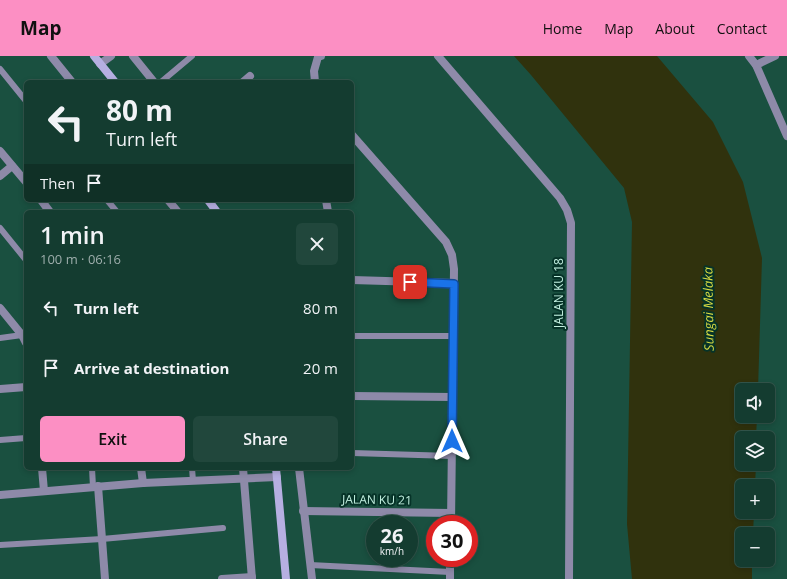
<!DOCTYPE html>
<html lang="en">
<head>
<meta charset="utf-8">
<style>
  :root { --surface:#143c30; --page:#21473c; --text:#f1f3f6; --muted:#9dadab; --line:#33564c; --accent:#fc8fc3 }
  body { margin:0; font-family:"Open Sans",sans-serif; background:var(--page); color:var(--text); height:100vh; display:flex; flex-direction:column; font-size:15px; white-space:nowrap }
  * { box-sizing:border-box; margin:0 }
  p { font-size:13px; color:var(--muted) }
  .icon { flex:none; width:22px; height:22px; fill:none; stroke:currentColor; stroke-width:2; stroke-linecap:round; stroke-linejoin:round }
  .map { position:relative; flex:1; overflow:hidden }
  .details { position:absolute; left:24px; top:154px; width:330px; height:260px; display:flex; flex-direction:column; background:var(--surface); border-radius:6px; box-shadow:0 2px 6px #0003,0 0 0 1px var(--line) }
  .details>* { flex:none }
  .banner { position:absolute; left:24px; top:24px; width:330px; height:122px; border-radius:6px; box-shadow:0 2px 6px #0003,0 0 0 1px var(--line); background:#143c30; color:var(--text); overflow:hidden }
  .tools { position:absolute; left:735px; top:327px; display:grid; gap:8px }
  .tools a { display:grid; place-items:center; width:40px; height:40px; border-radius:6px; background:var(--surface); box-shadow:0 2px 6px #0003,0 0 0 1px var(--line); font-size:20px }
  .speed { position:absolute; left:366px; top:459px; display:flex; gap:8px; font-size:20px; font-weight:700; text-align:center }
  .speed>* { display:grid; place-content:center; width:52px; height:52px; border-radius:50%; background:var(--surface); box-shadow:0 2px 6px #0003,0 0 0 1px var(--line); line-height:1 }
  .speed small { font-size:10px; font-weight:400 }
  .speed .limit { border:6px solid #d22; background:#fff; color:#111 }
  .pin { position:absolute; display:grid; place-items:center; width:34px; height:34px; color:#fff; margin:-17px; border-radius:8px; box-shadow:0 2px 6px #0006 }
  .me { position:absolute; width:44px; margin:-22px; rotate:0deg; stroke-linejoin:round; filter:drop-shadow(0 0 3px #0008) }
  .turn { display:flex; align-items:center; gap:14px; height:84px; padding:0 16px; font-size:18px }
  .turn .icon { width:52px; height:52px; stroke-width:2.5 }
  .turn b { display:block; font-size:28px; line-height:34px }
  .then { display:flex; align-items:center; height:38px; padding:0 16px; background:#0003; gap:8px; font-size:15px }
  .round { display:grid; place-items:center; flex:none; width:42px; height:42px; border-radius:6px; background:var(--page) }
  .summary { display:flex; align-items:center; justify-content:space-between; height:68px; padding:0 16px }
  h1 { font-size:24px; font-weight:600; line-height:30px }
  .action { display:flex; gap:8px; margin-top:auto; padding:8px 16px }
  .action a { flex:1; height:46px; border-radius:6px; background:var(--accent); color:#111; font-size:16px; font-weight:600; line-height:46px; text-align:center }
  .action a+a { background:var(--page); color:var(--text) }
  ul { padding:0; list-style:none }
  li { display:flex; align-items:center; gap:12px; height:60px; padding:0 16px }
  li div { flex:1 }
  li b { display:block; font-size:15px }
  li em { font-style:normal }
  header { display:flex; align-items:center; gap:24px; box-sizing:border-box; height:56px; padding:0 20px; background:var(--accent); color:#111 }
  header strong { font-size:19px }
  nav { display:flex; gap:22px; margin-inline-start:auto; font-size:14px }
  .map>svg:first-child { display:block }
</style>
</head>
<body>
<header>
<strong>Map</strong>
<nav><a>Home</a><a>Map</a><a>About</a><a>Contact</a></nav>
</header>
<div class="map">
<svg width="787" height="523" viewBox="0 0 787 523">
  <rect width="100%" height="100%" fill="#1a5040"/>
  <polygon fill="#30320d" points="514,0 657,0 713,66 743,126 762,202 758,334 742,334 742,360 757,360 756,382 742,382 742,408 756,408 755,430 742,430 742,456 754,456 753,478 742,478 742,504 752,504 752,523 632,523 627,468 632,166 624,132 531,19"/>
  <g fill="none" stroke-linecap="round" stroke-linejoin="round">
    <g stroke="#8e8aa9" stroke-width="6">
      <polyline points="0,13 26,45"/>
      <polyline points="161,26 192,0"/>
      <polyline points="107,144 117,156"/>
      <polyline points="0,172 26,204"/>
      <polyline points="352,280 453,280"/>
      <polyline points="0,282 22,279"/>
      <polyline points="0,384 26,382"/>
      <polyline points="352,397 452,400"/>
      <polyline points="92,412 93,431"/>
      <polyline points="192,412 193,425"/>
      <polyline points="0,489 102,483 223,472"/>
      <polyline points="310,509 450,516"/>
    </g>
    <g stroke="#8e8aa9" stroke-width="8">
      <polyline points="51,0 72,26"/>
      <polyline points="133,0 154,26"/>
      <polyline points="438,0 560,142 567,154 571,167 569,523"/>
      <polyline points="749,0 756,9 787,80"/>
      <polyline points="100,8 111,0"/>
      <polyline points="756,9 775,0"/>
      <polyline points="243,26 250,20"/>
      <polyline points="315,26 314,15 318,1 321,0"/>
      <polyline points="352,79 446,186 452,199 454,213 451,468"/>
      <polyline points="0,95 26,126"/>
      <polyline points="0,120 12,110"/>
      <polyline points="41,144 50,156"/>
      <polyline points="168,144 178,156"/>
      <polyline points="326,144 328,156"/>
      <polyline points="352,224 454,227"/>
      <polyline points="0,252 22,279 26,287"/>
      <polyline points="0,333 26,331"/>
      <polyline points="352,340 452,341"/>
      <polyline points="42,412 44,435"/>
      <polyline points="141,412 143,427"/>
      <polyline points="243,412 252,523"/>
      <polyline points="299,412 312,523"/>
      <polyline points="98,430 105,523"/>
      <polyline points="0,439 143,427 277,421"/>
      <polyline points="303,455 451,457"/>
      <polyline points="222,523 252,521"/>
      <polyline points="450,523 450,502"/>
    </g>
    <g stroke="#b6afe1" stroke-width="8">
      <polyline points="94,0 115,26"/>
      <polyline points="208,144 217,156"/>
      <polyline points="276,412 286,523"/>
    </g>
  </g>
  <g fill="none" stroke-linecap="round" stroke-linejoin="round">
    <g stroke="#114b97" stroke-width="10">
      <polyline id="route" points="410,226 454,228 452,385"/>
    </g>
    <use href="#route" stroke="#1a73e8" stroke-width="7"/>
  </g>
  <g text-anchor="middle" stroke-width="4" stroke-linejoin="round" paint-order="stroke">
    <g font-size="12" fill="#c3f1e1" stroke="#063328">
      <text transform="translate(559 237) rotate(-90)" y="4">JALAN KU 18</text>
      <text transform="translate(377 444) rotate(1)" y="4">JALAN KU 21</text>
    </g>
    <g font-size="13" font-style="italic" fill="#d7db43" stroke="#063328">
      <text transform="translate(708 253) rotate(-91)" y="5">Sungai Melaka</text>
    </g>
  </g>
</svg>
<div class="tools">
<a><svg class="icon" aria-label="sound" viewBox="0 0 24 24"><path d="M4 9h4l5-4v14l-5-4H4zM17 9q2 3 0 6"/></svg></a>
<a><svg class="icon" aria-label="layers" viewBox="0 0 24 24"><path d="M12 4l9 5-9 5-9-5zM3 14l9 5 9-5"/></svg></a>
<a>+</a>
<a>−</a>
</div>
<div class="speed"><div>26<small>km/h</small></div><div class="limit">30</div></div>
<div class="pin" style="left:410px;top:226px;background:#d93025"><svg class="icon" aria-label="arrive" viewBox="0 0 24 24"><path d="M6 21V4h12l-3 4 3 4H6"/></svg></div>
<svg class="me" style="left:452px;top:385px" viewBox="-20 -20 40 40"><path d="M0-17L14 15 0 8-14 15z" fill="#1a73e8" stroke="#fff" stroke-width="4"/></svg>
<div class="banner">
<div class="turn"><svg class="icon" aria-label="left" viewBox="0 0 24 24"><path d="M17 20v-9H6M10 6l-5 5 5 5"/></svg><div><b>80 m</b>Turn left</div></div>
<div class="then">Then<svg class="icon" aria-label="arrive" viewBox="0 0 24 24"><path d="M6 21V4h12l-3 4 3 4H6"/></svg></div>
</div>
<section class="details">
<div class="summary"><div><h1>1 min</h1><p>100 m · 06:16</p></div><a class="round"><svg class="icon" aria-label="close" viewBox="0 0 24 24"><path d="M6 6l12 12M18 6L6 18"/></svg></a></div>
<ul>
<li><svg class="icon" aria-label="left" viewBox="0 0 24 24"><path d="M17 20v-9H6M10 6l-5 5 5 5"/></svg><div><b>Turn left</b></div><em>80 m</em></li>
<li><svg class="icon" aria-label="arrive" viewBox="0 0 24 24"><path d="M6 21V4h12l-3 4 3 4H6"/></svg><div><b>Arrive at destination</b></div><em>20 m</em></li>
</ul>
<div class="action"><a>Exit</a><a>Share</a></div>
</section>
</div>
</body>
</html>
